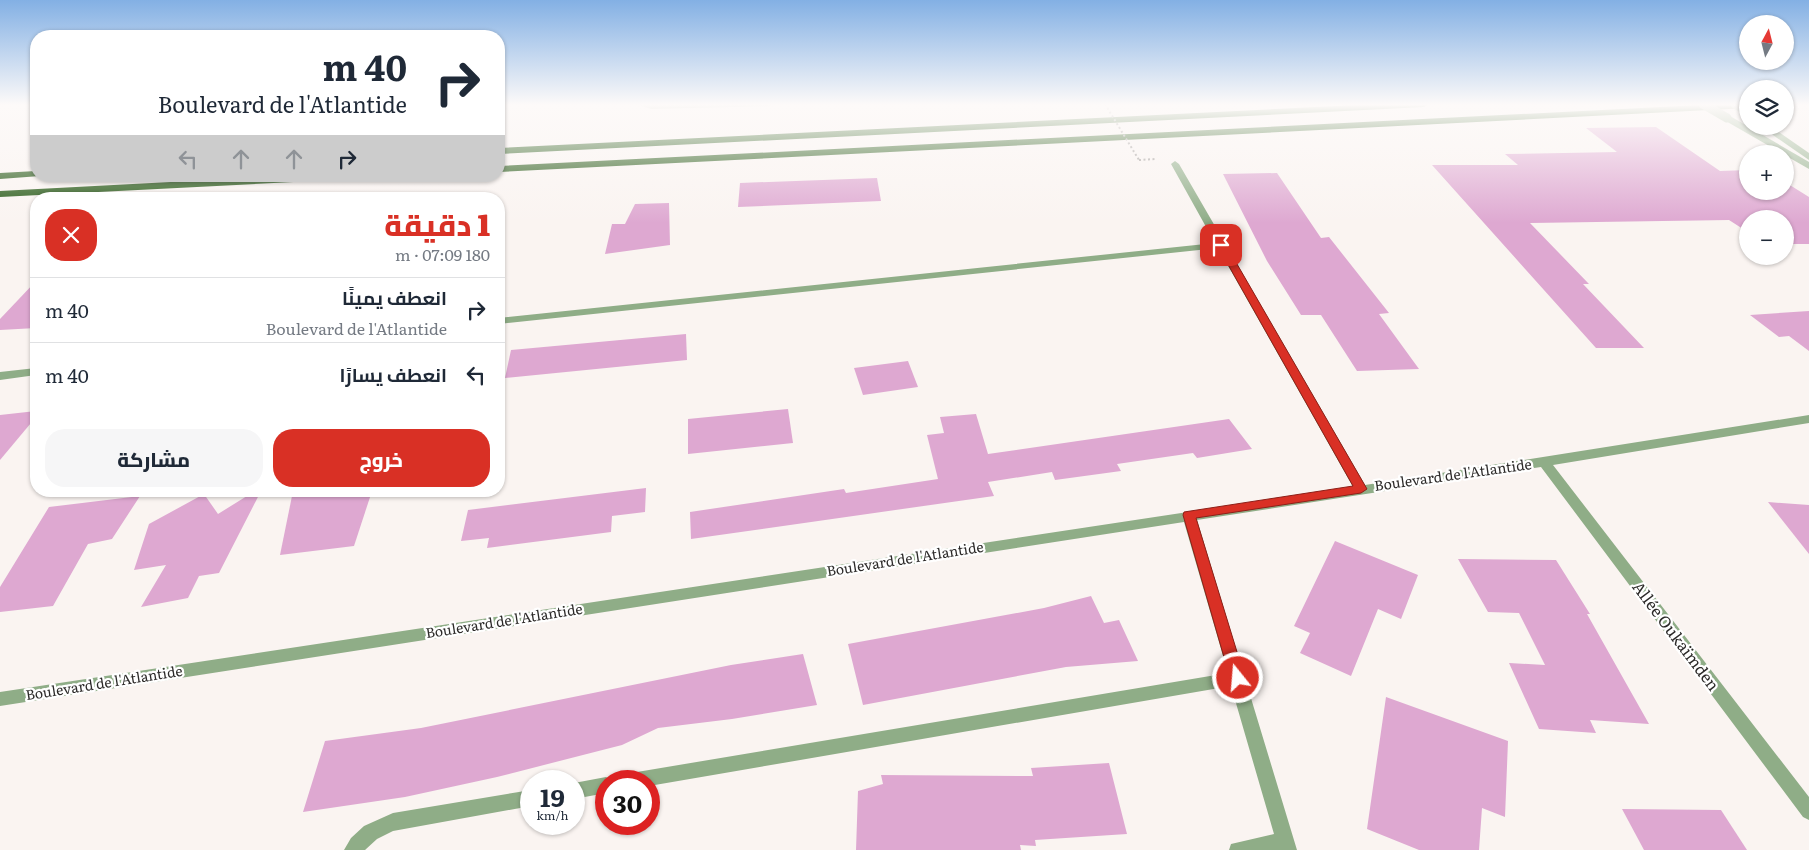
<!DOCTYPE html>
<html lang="ar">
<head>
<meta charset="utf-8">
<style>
  :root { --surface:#fff; --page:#f6f6f7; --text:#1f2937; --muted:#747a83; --line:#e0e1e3; --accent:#d93025 }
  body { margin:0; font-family:Literata,Cairo,serif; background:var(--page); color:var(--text); direction:rtl; height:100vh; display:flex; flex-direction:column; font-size:19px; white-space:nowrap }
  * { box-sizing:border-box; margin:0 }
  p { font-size:16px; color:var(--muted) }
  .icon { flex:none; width:28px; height:28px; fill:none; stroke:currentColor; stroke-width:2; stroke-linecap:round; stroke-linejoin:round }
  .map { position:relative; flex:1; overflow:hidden; direction:ltr }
  .drawer { position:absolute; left:30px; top:192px; width:475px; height:305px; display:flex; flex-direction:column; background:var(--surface); border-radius:20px; box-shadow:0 1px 4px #0004; direction:rtl }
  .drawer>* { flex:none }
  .hud { position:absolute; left:30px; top:30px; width:475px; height:152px; border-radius:20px; box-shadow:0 1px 4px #0004; direction:rtl; background:#fff; color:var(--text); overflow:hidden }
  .needle { width:32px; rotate:7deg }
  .buttons { position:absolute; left:1739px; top:15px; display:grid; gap:10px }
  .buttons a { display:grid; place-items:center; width:55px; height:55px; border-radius:50%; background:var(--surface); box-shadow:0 1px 4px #0004; font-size:25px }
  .speed { position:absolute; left:520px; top:770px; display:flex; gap:10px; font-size:25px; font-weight:700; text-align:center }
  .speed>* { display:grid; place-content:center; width:65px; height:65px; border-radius:50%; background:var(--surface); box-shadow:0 1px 4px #0004; line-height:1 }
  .speed small { font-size:12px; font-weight:400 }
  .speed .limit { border:8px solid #d22; background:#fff; color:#111 }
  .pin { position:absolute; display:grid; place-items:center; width:42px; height:42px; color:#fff; margin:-21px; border-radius:10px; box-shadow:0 2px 8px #0006 }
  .me { position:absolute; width:55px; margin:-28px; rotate:343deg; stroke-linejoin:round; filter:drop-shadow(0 0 4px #0008) }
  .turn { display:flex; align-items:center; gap:18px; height:105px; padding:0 15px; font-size:22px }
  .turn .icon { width:65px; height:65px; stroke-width:2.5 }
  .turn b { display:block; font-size:35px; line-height:42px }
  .lanes { display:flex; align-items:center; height:48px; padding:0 15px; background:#0003; justify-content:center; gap:25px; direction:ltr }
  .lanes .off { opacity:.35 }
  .round { display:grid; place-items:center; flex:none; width:52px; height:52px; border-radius:20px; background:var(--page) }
  .headline { display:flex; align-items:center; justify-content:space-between; height:85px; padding:0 15px }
  h1 { font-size:30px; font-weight:800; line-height:38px; color:var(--accent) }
  .action { display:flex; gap:10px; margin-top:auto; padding:10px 15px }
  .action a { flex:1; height:58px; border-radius:20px; background:var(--accent); color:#fff; font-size:20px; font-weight:800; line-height:58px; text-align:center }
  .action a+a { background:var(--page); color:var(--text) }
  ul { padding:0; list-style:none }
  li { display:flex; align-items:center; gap:15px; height:65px; padding:0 15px; border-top:1px solid var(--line) }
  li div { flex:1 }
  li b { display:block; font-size:19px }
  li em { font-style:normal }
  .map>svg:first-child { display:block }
</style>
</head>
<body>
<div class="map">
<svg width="1809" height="850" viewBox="0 0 1809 850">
  <rect width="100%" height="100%" fill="#faf4f1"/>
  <g fill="#dea8d1">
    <polygon points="1656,127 1720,171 1748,170 1748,191 1785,191 1785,182 1809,197 1809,244 1785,244 1785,219 1748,219 1748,229 1743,229 1729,220 1530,223 1589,284 1583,284 1644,348 1596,348 1432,165 1518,165 1505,154 1617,152 1586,128"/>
    <polygon points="1277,173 1321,238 1329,237 1389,313 1379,314 1419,369 1357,371 1321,315 1301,315 1267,261 1223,174"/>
    <polygon points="877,178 881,201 738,207 740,183"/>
    <polygon points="669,203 670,245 605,254 612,224 625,224 635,204"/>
    <polygon points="36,281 36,328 0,330 0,319"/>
    <polygon points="1809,311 1809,351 1789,336 1779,337 1750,315"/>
    <polygon points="686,334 687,360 505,378 511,350"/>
    <polygon points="908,361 918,387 863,395 854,368"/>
    <polygon points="788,409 793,443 688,454 688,419"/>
    <polygon points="36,411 36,417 0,460 0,415"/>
    <polygon points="976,414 988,454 1229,419 1252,449 1197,458 1193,453 1117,464 1121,471 1055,480 1052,472 988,482 994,496 691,539 690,512 844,489 846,493 938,479 927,435 944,433 940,417"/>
    <polygon points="646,488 645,512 612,516 611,532 487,548 489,538 461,541 468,510"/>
    <polygon points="255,491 261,491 219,573 199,576 188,598 141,607 166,565 134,570 149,524 204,494 218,514"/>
    <polygon points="293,491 372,491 354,546 280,555"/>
    <polygon points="140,496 112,539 88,544 53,606 0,612 0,587 49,507"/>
    <polygon points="1768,502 1809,505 1809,554"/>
    <polygon points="1335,541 1418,575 1401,619 1378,609 1351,676 1300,653 1310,633 1294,626"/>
    <polygon points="1458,559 1556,560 1590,614 1587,614 1649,724 1590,720 1596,733 1539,729 1509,663 1545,665 1519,613 1488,612"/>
    <polygon points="1091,596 1104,623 1119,620 1138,661 1066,667 863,705 848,644 1044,608"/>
    <polygon points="803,654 817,705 732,719 658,728 622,745 497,777 405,797 303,812 325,741 421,728 731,665"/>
    <polygon points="1386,697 1508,741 1505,817 1482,808 1479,850 1419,850 1367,829"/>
    <polygon points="1109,763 1127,834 1035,840 1036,846 1020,845 1021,850 856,850 858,791 883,784 881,775 1033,776 1031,768"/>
    <polygon points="1622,809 1721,810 1747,850 1644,850"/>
  </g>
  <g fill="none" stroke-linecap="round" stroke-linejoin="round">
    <polyline stroke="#9e9a97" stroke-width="2" stroke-dasharray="2 2.5" stroke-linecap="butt" points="1139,160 1156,159"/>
    <g fill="#8fad87" fill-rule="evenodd">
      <polygon points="636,104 651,105 774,104 770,106 651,109"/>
      <polygon points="1724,116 1730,116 1809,162 1809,169 1724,120"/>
      <polygon points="1760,126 1770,126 1809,153 1809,160"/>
      <polygon points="1175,161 1179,164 1365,485 1809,415 1809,423 1553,465 1809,797 1809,820 1803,817 1541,467 1197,520 1297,850 1229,850 1231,844 1274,834 1231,686 649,786 649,781 622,781 625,775 631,773 1228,673 1184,522 0,706 0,692 1353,487 1218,248 499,324 499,318 1215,243 1171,164"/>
      <polygon points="36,368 36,375 0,380 0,372"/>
      <polygon points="606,777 613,781 606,781 606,793 574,799 574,783"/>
      <polygon points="531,790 531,806 393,831 377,839 365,850 344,850 351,838 364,826 393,813"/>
    </g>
    <g fill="#215510" fill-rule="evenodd">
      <polygon points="1375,104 1429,104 1424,107 499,154 499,148"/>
      <polygon points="1719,104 1748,104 1748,108 499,172 499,166"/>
      <polygon points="36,171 36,176 40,176 0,179 0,173"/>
      <polygon points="285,176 357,176 352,179 0,197 0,191"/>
    </g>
    <polyline stroke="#9e9a97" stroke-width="2" stroke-dasharray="2 2.5" stroke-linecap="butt" points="1105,104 1139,160"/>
    <g stroke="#8fad87" stroke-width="9">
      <polyline points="1703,104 1727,118"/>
      <polyline points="1735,104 1748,112"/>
    </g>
  </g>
  <linearGradient id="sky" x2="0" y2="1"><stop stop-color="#83b0e4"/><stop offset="0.47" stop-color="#fdfaf9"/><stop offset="1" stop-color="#fdfaf9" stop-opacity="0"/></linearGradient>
  <rect width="1809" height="223" fill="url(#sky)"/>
  <polygon fill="#d93025" stroke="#8d1f18" points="1221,242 1226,245 1367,489 1361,493 1196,518 1245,678 1243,682 1238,684 1232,682 1230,678 1183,515 1184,512 1353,486 1217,245"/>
  <g text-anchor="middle" stroke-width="4.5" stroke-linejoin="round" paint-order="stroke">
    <g font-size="14" fill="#2c2a29" stroke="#fff">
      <text transform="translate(1453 475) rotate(-8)" y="5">Boulevard de l'Atlantide</text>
      <text transform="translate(905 559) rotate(-9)" y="5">Boulevard de l'Atlantide</text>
      <text transform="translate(504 621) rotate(-9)" y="5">Boulevard de l'Atlantide</text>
      <text transform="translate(104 683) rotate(-9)" y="5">Boulevard de l'Atlantide</text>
    </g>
    <g font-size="16" fill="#2c2a29" stroke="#fff">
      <text transform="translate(1676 636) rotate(53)" y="6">Allée Oukaïmden</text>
    </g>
  </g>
</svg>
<div class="buttons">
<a><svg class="needle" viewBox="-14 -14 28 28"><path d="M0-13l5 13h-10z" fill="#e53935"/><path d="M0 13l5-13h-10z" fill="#747a83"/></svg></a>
<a><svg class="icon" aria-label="layers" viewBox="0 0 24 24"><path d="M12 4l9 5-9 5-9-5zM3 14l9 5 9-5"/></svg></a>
<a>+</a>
<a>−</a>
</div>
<div class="speed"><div>19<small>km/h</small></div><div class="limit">30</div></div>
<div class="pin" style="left:1221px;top:245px;background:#d93025"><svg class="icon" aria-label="arrive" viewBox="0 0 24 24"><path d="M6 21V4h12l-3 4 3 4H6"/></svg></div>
<svg class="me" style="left:1238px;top:678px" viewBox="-20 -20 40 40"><circle r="17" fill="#d93025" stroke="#fff" stroke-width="3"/><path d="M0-11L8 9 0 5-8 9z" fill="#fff"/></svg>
<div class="hud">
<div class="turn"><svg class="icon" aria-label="right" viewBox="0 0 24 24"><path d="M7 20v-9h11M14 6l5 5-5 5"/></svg><div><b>40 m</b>Boulevard de l'Atlantide</div></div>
<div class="lanes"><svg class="icon off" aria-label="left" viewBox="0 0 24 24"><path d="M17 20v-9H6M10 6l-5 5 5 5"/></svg><svg class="icon off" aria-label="ahead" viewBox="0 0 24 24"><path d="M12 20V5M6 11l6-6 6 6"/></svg><svg class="icon off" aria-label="ahead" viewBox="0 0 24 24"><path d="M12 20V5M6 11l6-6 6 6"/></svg><svg class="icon" aria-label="right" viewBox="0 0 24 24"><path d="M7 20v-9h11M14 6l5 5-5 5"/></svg></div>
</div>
<section class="drawer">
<div class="headline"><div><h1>1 دقيقة</h1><p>180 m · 07:09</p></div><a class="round" style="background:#d93025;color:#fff"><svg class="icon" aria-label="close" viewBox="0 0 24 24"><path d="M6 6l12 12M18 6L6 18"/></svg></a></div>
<ul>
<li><svg class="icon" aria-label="right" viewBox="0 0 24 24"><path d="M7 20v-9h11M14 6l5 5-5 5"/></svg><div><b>انعطف يمينًا</b><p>Boulevard de l'Atlantide</p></div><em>40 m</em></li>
<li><svg class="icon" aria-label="left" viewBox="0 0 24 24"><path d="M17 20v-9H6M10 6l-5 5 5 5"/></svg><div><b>انعطف يسارًا</b></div><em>40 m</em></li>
</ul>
<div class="action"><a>خروج</a><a>مشاركة</a></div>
</section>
</div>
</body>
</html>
